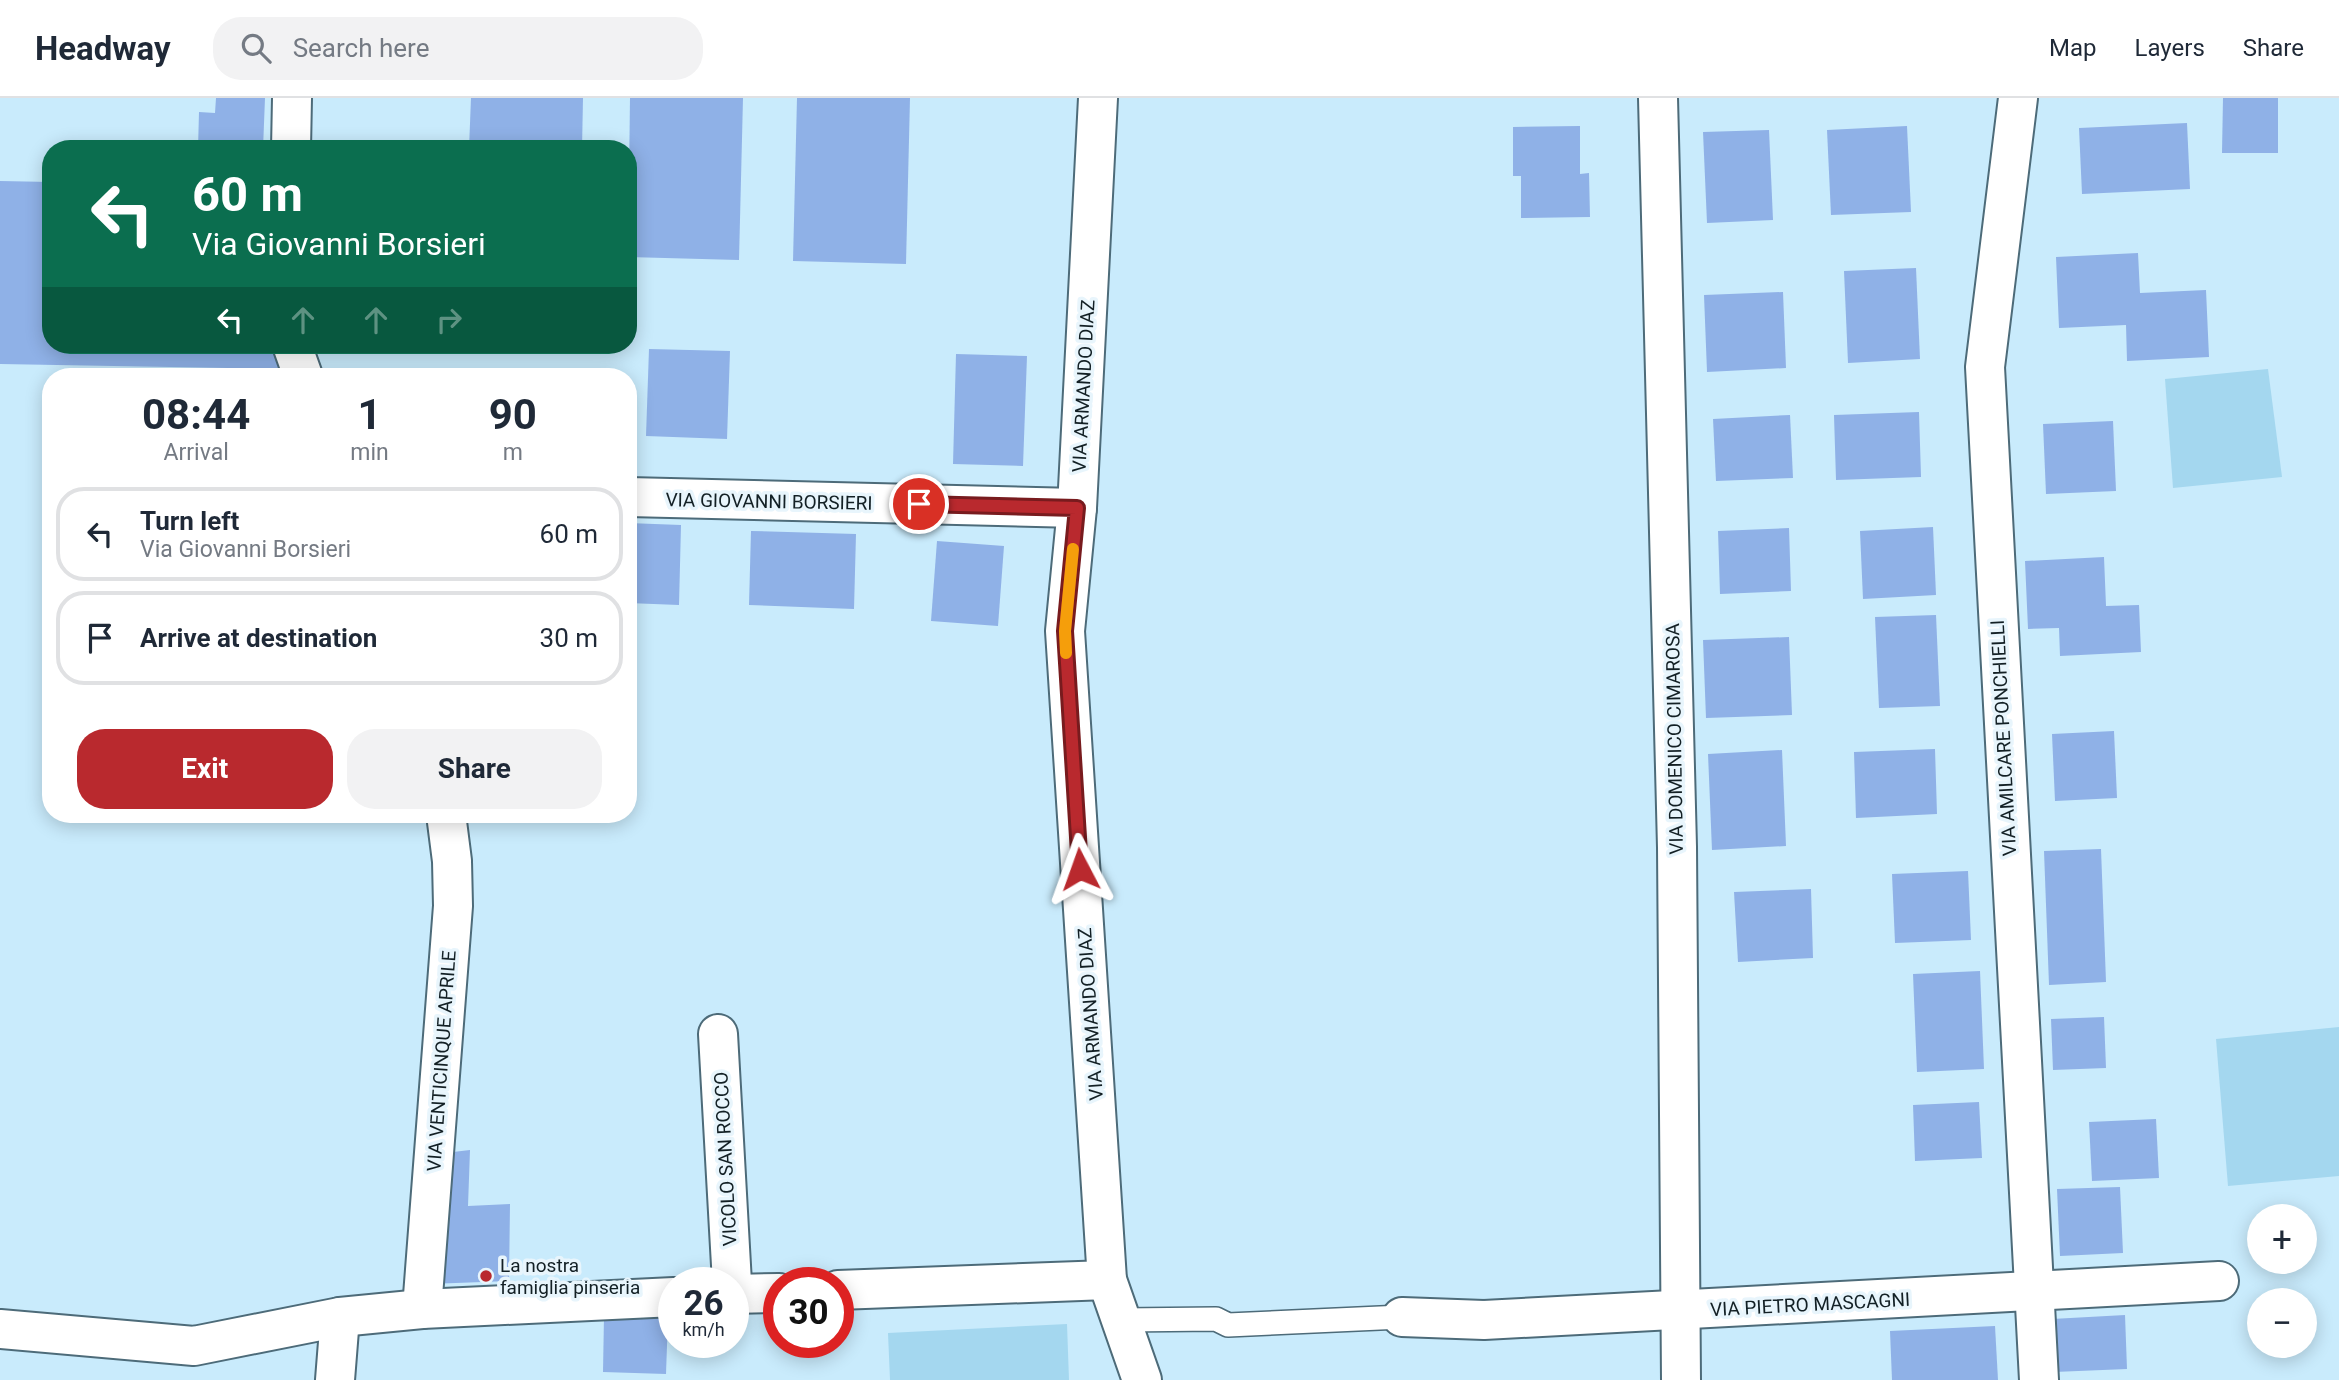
<!DOCTYPE html>
<html lang="en">
<head>
<meta charset="utf-8">
<style>
  :root { --surface:#fff; --page:#f2f2f3; --text:#1f2937; --muted:#747a83; --line:#e0e1e3; --accent:#b9292e }
  body { margin:0; font-family:Roboto,sans-serif; background:var(--page); color:var(--text); height:100vh; display:flex; flex-direction:column; font-size:26px; white-space:nowrap }
  * { box-sizing:border-box; margin:0 }
  p { font-size:23px; color:var(--muted) }
  .icon { flex:none; width:38px; height:38px; fill:none; stroke:currentColor; stroke-width:2; stroke-linecap:round; stroke-linejoin:round }
  .map { position:relative; flex:1; overflow:hidden }
  .details { position:absolute; left:42px; top:270px; width:595px; height:455px; display:flex; flex-direction:column; background:var(--surface); border-radius:28px; box-shadow:0 4px 18px #0003 }
  .details>* { flex:none }
  .guide { position:absolute; left:42px; top:42px; width:595px; height:214px; border-radius:28px; box-shadow:0 4px 18px #0003; background:#0b6e4f; color:#fff; overflow:hidden }
  .fabs { position:absolute; left:2247px; top:1106px; display:grid; gap:14px }
  .fabs a { display:grid; place-items:center; width:70px; height:70px; border-radius:50%; background:var(--surface); box-shadow:0 4px 18px #0003; font-size:35px }
  .speed { position:absolute; left:658px; top:1169px; display:flex; gap:14px; font-size:35px; font-weight:700; text-align:center }
  .speed>* { display:grid; place-content:center; width:91px; height:91px; border-radius:50%; background:var(--surface); box-shadow:0 4px 18px #0003; line-height:1 }
  .speed small { font-size:18px; font-weight:400 }
  .speed .limit { border:10px solid #d22; background:#fff; color:#111 }
  .pin { position:absolute; display:grid; place-items:center; width:60px; height:60px; color:#fff; margin:-30px; border:4px solid #fff; border-radius:50%; box-shadow:0 2px 7px #0007 }
  .me { position:absolute; width:77px; margin:-38px; rotate:356deg; stroke-linejoin:round; filter:drop-shadow(0 0 5px #0008) }
  .turn { display:flex; align-items:center; gap:24px; height:147px; padding:0 35px; font-size:32px }
  .turn .icon { width:91px; height:91px; stroke-width:2.5 }
  .turn b { display:block; font-size:49px; line-height:60px }
  .lanes { display:flex; align-items:center; height:66px; padding:0 35px; background:#0003; justify-content:center; gap:35px; direction:ltr }
  .lanes .off { opacity:.35 }
  .eta { display:flex; justify-content:space-evenly; align-items:center; height:119px; text-align:center }
  .eta b { font-size:42px; font-weight:700; line-height:49px }
  .button { display:flex; gap:14px; margin-top:auto; padding:14px 35px }
  .button a { flex:1; height:80px; border-radius:28px; background:var(--accent); color:#fff; font-size:28px; font-weight:700; line-height:80px; text-align:center }
  .button a+a { background:var(--page); color:var(--text) }
  ul { padding:0; list-style:none }
  li { display:flex; align-items:center; gap:21px; height:94px; margin:0 14px 10px; padding:0 21px; border:4px solid var(--line); border-radius:28px }
  li div { flex:1 }
  li b { display:block; font-size:26px }
  li em { font-style:normal }
  header { display:flex; align-items:center; gap:42px; box-sizing:border-box; height:98px; padding:0 35px; background:var(--surface); border-bottom:2px solid var(--line) }
  header strong { font-size:33px }
  nav { display:flex; gap:38px; margin-inline-start:auto; font-size:24px }
  .search { width:490px; height:63px; background:var(--page); display:flex; align-items:center; gap:18px; box-sizing:border-box; padding:0 24px; border-radius:28px; color:var(--muted); font-size:26px }
  .map>svg:first-child { display:block }
</style>
</head>
<body>
<header>
<strong>Headway</strong>
<div class="search"><svg class="icon" aria-label="search" viewBox="0 0 24 24"><circle cx="10" cy="10" r="6"/><path d="M15 15l6 6"/></svg>Search here</div>
<nav><a>Map</a><a>Layers</a><a>Share</a></nav>
</header>
<div class="map">
<svg width="2339" height="1282" viewBox="0 0 2339 1282">
  <rect width="100%" height="100%" fill="#c9ebfc"/>
  <g fill="#a4d7ef">
    <polygon points="2268,271 2282,379 2173,390 2165,281"/>
    <polygon points="2339,929 2339,1078 2228,1088 2216,941"/>
    <polygon points="1067,1226 1069,1282 890,1282 888,1235"/>
  </g>
  <g fill="#8fb1e7">
    <polygon points="216,0 265,0 263,51 198,51 199,14 215,15"/>
    <polygon points="471,0 583,0 582,51 469,51"/>
    <polygon points="630,0 743,0 739,162 628,159"/>
    <polygon points="797,0 910,0 906,166 793,163"/>
    <polygon points="2223,0 2278,0 2278,55 2222,55"/>
    <polygon points="2187,25 2190,91 2082,96 2079,30"/>
    <polygon points="1580,28 1580,76 1589,75 1590,119 1521,120 1521,78 1513,78 1513,29"/>
    <polygon points="1907,28 1911,114 1831,117 1827,32"/>
    <polygon points="1769,32 1773,122 1707,125 1703,34"/>
    <polygon points="0,83 51,84 51,247 276,247 280,271 0,266"/>
    <polygon points="2138,155 2140,195 2206,192 2209,259 2127,263 2126,227 2059,230 2056,159"/>
    <polygon points="1916,170 1920,261 1848,265 1844,173"/>
    <polygon points="1783,194 1786,270 1707,274 1704,197"/>
    <polygon points="649,251 730,253 727,341 646,338"/>
    <polygon points="956,256 1027,258 1023,368 953,366"/>
    <polygon points="1919,314 1921,379 1836,382 1834,317"/>
    <polygon points="1790,317 1793,380 1716,383 1713,321"/>
    <polygon points="2113,323 2116,393 2046,396 2043,326"/>
    <polygon points="628,425 681,427 679,507 628,505"/>
    <polygon points="1933,429 1936,497 1863,501 1860,433"/>
    <polygon points="1789,430 1791,493 1720,496 1718,433"/>
    <polygon points="751,433 856,436 854,511 749,507"/>
    <polygon points="937,443 1004,448 998,528 931,523"/>
    <polygon points="2104,459 2106,508 2139,507 2141,554 2060,558 2059,530 2028,531 2025,463"/>
    <polygon points="1936,517 1940,608 1879,610 1875,519"/>
    <polygon points="1789,539 1792,617 1706,620 1703,542"/>
    <polygon points="2114,633 2117,700 2055,703 2052,636"/>
    <polygon points="1935,651 1937,716 1856,720 1854,654"/>
    <polygon points="1782,652 1786,748 1712,752 1708,656"/>
    <polygon points="2101,751 2106,884 2049,887 2044,753"/>
    <polygon points="1968,773 1971,842 1895,845 1892,776"/>
    <polygon points="1811,791 1813,860 1738,864 1734,794"/>
    <polygon points="1980,873 1984,971 1917,974 1913,876"/>
    <polygon points="2104,919 2106,970 2053,972 2051,921"/>
    <polygon points="1979,1004 1982,1060 1915,1063 1913,1007"/>
    <polygon points="2156,1021 2159,1080 2092,1083 2089,1024"/>
    <polygon points="470,1052 468,1108 510,1106 509,1183 429,1186 436,1056"/>
    <polygon points="2120,1089 2123,1155 2060,1158 2057,1091"/>
    <polygon points="2125,1217 2127,1271 2054,1274 2052,1221"/>
    <polygon points="604,1218 668,1219 666,1276 603,1274"/>
    <polygon points="1995,1228 1998,1282 1892,1282 1890,1233"/>
  </g>
  <g fill="none" stroke-linecap="round" stroke-linejoin="round">
    <g stroke="#4d6b79" stroke-width="26">
      <polyline id="lane" points="1122,1222 1216,1221 1228,1227 1402,1219"/>
    </g>
    <g stroke="#4d6b79" stroke-width="42">
      <g id="street">
        <polyline points="1098,0 1077,410 1065,533 1107,1182 1142,1282"/>
        <polyline points="1658,0 1677,749 1681,1282"/>
        <polyline points="2018,0 1985,269 2039,1282"/>
        <polyline points="291,51 292,0"/>
        <polyline points="292,247 303,278"/>
        <polyline points="628,399 1077,410"/>
        <polyline points="718,936 732,1185"/>
        <polyline points="838,1192 1107,1182"/>
        <polyline points="733,1196 779,1195"/>
        <polyline points="422,1211 453,808 452,763 446,716"/>
        <polyline points="1402,1219 1484,1222 2219,1183"/>
        <polyline points="0,1231 194,1248 340,1219 422,1211 674,1199"/>
        <polyline points="335,1282 340,1219"/>
      </g>
    </g>
    <use href="#lane" stroke="#fff" stroke-width="23"/>
    <use href="#street" stroke="#fff" stroke-width="38"/>
  </g>
  <g fill="none" stroke-linecap="round" stroke-linejoin="round">
    <g stroke="#781b1e" stroke-width="18">
      <polyline id="route" points="919,406 1077,410 1065,533 1080,771"/>
    </g>
    <use href="#route" stroke="#b9292e" stroke-width="12"/>
    <polyline stroke="#f59e0b" stroke-width="12" points="1066,555 1065,533 1073,451"/>
  </g>
  <circle fill="#b9292e" stroke="#e8f5fc" stroke-width="2.5" cx="486" cy="1178" r="7"/>
  <g text-anchor="middle" stroke-width="7" stroke-linejoin="round" paint-order="stroke">
    <g font-size="19" fill="#132025" stroke="#e8f5fc">
      <text transform="translate(1083 288) rotate(-87)" y="7">VIA ARMANDO DIAZ</text>
      <text transform="translate(769 403) rotate(1)" y="7">VIA GIOVANNI BORSIERI</text>
      <text transform="translate(2003 640) rotate(-93)" y="7">VIA AMILCARE PONCHIELLI</text>
      <text transform="translate(1674 641) rotate(-91)" y="7">VIA DOMENICO CIMAROSA</text>
      <text transform="translate(1090 916) rotate(-94)" y="7">VIA ARMANDO DIAZ</text>
      <text transform="translate(441 963) rotate(-86)" y="7">VIA VENTICINQUE APRILE</text>
      <text transform="translate(725 1061) rotate(-93)" y="7">VICOLO SAN ROCCO</text>
      <text transform="translate(1810 1206) rotate(-3)" y="7">VIA PIETRO MASCAGNI</text>
    </g>
    <g font-size="19" fill="#132025" stroke="#e8f5fc" text-anchor="start">
      <text x="500" y="1174">La nostra<tspan x="500" dy="22">famiglia pinseria</tspan></text>
    </g>
  </g>
</svg>
<div class="fabs">
<a>+</a>
<a>−</a>
</div>
<div class="speed"><div>26<small>km/h</small></div><div class="limit">30</div></div>
<div class="pin" style="left:919px;top:406px;background:#d93025"><svg class="icon" aria-label="arrive" viewBox="0 0 24 24"><path d="M6 21V4h12l-3 4 3 4H6"/></svg></div>
<svg class="me" style="left:1080px;top:771px" viewBox="-20 -20 40 40"><path d="M0-17L14 15 0 8-14 15z" fill="#b9292e" stroke="#fff" stroke-width="4"/></svg>
<div class="guide">
<div class="turn"><svg class="icon" aria-label="left" viewBox="0 0 24 24"><path d="M17 20v-9H6M10 6l-5 5 5 5"/></svg><div><b>60 m</b>Via Giovanni Borsieri</div></div>
<div class="lanes"><svg class="icon" aria-label="left" viewBox="0 0 24 24"><path d="M17 20v-9H6M10 6l-5 5 5 5"/></svg><svg class="icon off" aria-label="ahead" viewBox="0 0 24 24"><path d="M12 20V5M6 11l6-6 6 6"/></svg><svg class="icon off" aria-label="ahead" viewBox="0 0 24 24"><path d="M12 20V5M6 11l6-6 6 6"/></svg><svg class="icon off" aria-label="right" viewBox="0 0 24 24"><path d="M7 20v-9h11M14 6l5 5-5 5"/></svg></div>
</div>
<section class="details">
<div class="eta">
<div><b>08:44</b><p>Arrival</p></div>
<div><b>1</b><p>min</p></div>
<div><b>90</b><p>m</p></div>
</div>
<ul>
<li><svg class="icon" aria-label="left" viewBox="0 0 24 24"><path d="M17 20v-9H6M10 6l-5 5 5 5"/></svg><div><b>Turn left</b><p>Via Giovanni Borsieri</p></div><em>60 m</em></li>
<li><svg class="icon" aria-label="arrive" viewBox="0 0 24 24"><path d="M6 21V4h12l-3 4 3 4H6"/></svg><div><b>Arrive at destination</b></div><em>30 m</em></li>
</ul>
<div class="button"><a>Exit</a><a>Share</a></div>
</section>
</div>
</body>
</html>
